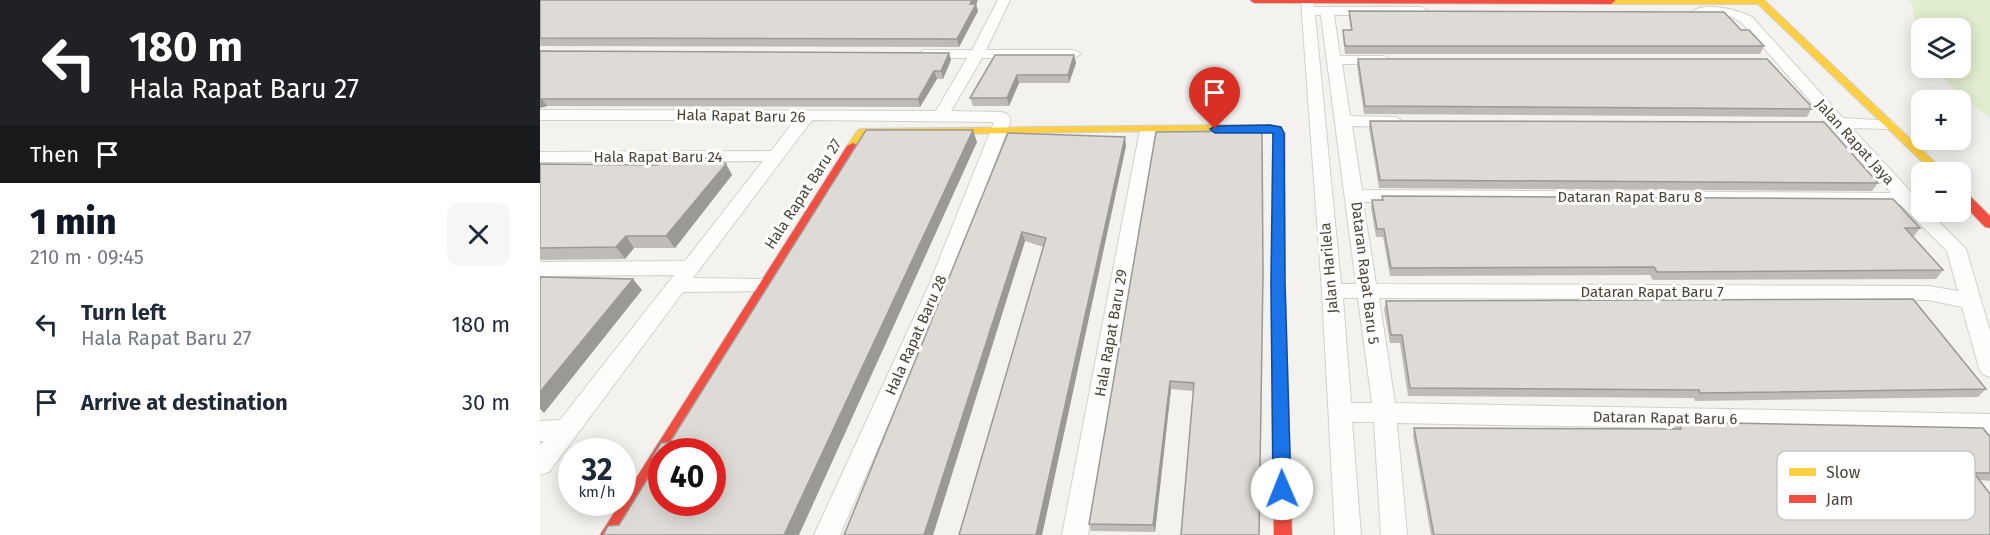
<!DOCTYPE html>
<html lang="en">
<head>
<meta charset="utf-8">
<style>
  :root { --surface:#fff; --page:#f6f6f7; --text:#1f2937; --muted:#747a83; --accent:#111827 }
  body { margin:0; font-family:"Fira Sans",sans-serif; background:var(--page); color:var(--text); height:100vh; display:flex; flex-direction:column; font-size:22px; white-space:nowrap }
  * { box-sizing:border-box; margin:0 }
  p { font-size:20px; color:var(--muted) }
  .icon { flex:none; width:33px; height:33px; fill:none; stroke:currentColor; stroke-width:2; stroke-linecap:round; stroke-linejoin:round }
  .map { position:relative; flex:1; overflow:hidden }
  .details { display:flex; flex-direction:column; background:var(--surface); width:540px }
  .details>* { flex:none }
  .banner { background:#202124; color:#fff; overflow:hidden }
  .fabs { position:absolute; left:1371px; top:18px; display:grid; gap:12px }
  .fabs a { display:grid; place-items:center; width:60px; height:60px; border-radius:12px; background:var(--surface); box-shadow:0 3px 15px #0003; font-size:30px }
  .speed { position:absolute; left:18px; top:438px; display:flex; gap:12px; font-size:30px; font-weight:700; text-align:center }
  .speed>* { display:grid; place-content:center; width:78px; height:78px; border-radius:50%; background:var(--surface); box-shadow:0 3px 15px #0003; line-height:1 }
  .speed small { font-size:15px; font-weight:400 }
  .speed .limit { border:9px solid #d22; background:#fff; color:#111 }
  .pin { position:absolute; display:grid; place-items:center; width:51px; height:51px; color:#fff; margin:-62px -26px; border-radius:50% 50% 50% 0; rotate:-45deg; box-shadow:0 0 6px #0007 }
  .pin .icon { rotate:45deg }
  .me { position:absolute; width:66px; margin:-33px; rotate:359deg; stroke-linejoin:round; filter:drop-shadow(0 0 4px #0008) }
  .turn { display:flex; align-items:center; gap:21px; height:126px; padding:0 30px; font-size:27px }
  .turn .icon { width:78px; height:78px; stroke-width:2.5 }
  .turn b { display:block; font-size:42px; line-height:51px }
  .then { display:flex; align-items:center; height:57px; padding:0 30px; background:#0003; gap:12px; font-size:22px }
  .round { display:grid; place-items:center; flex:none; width:63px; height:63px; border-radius:12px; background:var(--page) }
  .head { display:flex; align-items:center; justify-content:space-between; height:102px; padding:0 30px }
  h1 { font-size:36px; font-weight:800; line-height:45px; color:var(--accent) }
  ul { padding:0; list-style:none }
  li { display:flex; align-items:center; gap:18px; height:78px; padding:0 30px }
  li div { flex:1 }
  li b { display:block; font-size:22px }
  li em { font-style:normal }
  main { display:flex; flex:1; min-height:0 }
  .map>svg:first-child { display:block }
</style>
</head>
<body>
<main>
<section class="details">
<div class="banner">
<div class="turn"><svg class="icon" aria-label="left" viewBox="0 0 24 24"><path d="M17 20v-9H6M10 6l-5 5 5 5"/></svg><div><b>180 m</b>Hala Rapat Baru 27</div></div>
<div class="then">Then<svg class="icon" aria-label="arrive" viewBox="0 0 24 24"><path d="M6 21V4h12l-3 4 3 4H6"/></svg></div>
</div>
<div class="head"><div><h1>1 min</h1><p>210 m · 09:45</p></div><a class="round"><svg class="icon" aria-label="close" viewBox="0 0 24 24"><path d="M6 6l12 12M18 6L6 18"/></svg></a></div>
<ul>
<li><svg class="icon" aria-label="left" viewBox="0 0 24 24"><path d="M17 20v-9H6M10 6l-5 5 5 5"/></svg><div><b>Turn left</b><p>Hala Rapat Baru 27</p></div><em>180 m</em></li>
<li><svg class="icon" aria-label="arrive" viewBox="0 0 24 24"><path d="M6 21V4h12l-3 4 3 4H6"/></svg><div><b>Arrive at destination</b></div><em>30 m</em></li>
</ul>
</section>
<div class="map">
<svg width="1450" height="535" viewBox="0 0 1450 535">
  <rect width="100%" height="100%" fill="#f4f2ee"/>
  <polygon fill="#e1eecf" points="1369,0 1450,0 1450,119 1391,68 1420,68 1420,28 1382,28 1381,57 1372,3"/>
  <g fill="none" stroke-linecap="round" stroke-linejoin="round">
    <g stroke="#d2d0cb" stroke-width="2">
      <g id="street">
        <polygon points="458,0 470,0 446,50 534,50 541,54 534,58 442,58 411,111 461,112 467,114 471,120 409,285 300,535 274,535 389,285 454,122 272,120 153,278 223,279 230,281 233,286 230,291 143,292 9,472 0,475 0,445 4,441 0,441 0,421 20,420 134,275 0,276 0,262 145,261 223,161 0,162 0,152 231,151 255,120 0,120 0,110 396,111 427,58 384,58 377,54 384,50 432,50"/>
        <path d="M761,0H773L774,7H882L888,11L882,15H794L800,56H844L851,60L844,64H802L810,116L856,117L864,122L856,127L812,126L822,190L1351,193L1294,128L1284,126L1282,123L1286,119L1202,23L1190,16H1158L1152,12C1164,1 1198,10 1212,17L1303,118L1353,121L1355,124L1353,127L1347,129L1312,128L1382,204V212H1389L1426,249L1450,331V377L1442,374L1439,368L1422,307L1389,300L839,298L855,403L1450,414V434L857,423L867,535H841L834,422H812L821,535H795L782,291ZM775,15H781L816,284H801ZM823,202L1361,205L1407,251L1418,291L1389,286L836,284ZM803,298H818L832,403H811Z"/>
        <polygon points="608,125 616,130 548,535 522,535 600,130"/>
      </g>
    </g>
    <g stroke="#d3cfc5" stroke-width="2">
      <g id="slow">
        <polygon points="1067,0 1224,0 1405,172 1393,172 1218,4 1071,4"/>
        <polygon points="689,125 693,126 693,130 325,135 317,148 313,149 307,146 318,130 322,129"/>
      </g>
    </g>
    <g stroke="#d3cfc5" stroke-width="2">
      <g id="jam">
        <polygon points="710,0 1075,0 1075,1 1071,4 714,3"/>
        <polygon points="689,125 730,125 745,133 745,283 752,535 734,535 731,283 733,134 728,131 685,130 685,126"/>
        <polygon points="313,143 319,146 131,452 122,452 122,466 79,535 60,535 307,146"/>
        <polygon points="1420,189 1424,190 1450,216 1450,228 1445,227 1420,201"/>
      </g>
    </g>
    <use href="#street" fill="#fdfdfc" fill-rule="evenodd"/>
    <use href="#slow" fill="#ffcf43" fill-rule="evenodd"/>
    <use href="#jam" fill="#f24e42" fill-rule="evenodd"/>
  </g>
  <g fill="#bfbcb8">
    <polygon points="0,0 438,0 436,4 438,11 419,47 0,46"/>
    <polygon points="809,11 1201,30 1224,46 1220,54 805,54 803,37 803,30 811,30 809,18"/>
    <polygon points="0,51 409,53 411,60 403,79 397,79 380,107 7,106 0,108"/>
    <polygon points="455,55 534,55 536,63 529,83 479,83 469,106 433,106 430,98"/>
    <polygon points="818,59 1272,107 1267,117 824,114 817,66"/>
    <polygon points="830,121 1338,183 1332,191 839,188 829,128"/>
    <polygon points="722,131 653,391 631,389 615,532 551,531 549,524"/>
    <polygon points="468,133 586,146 502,535 419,535 503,247 485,241 393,535 304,535"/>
    <polygon points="0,164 118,165 186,164 192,175 135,248 94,248 85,259 0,260"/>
    <polygon points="842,196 1380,228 1374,236 1372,236 1403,270 1396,279 1113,280 1110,275 850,276 843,237 836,237 831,208 832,200 842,200"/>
    <polygon points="846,301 1446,389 1438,397 1155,401 1154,398 868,396 860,343 850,343 844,309"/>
    <polygon points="1138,422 1450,437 1450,481 1440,480 1450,535 891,535 873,436 874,428 1133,429"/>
  </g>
  <g fill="#9b9996">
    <polygon points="432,0 438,0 432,11 430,4"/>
    <polygon points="436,4 438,11 419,47 417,39"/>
    <polygon points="409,53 411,60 403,79 401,71"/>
    <polygon points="534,55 536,63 529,83 528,75"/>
    <polygon points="394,71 397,79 380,107 378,99"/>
    <polygon points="477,75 479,83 469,106 467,98"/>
    <polygon points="1,98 7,106 0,108 0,99"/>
    <polygon points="433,130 437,142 259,535 244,535"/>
    <polygon points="585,137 586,146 502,535 496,535"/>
    <polygon points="186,164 192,175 135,248 126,236"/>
    <polygon points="482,232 485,241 393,535 384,535"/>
    <polygon points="86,236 94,248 85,259 76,247"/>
    <polygon points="93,279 102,290 4,413 0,409 0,392"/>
    <polygon points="630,381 631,389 615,532 613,525"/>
  </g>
  <g fill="#dedbd6" stroke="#9b9996" stroke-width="1.5" fill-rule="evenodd">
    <polygon points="0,0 432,0 430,4 436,4 417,39 0,38"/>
    <polygon points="809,11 1184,12 1201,30 1209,30 1224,46 805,46 803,30 812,30"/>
    <polygon points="0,51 409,53 401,71 394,71 378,99 0,99"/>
    <polygon points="455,55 534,55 528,75 477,75 467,98 430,98"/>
    <polygon points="818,59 1227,59 1272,107 1270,107 1272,109 825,106"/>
    <polygon points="830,121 1284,122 1338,183 840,180"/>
    <path d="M326,130H433L244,535H63L68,526L79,525L113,470V456L121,443L130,442ZM122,452H172V502H122Z"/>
    <polygon points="722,131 723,274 719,535 641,535 654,383 630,381 613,525 549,524 616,132"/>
    <polygon points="468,133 585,137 496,535 419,535 506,238 482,232 384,535 304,535"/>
    <polygon points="178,158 186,164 126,236 86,236 76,247 0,248 0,164 118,165 123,159"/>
    <polygon points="842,196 1353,199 1380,228 1365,228 1403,270 1117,272 1114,267 851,268 844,229 837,229 832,200 843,200"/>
    <polygon points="0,277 93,279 0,392"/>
    <polygon points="1373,299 1446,389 1160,393 1159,390 870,388 862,335 851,335 846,301"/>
    <polygon points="1138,422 1443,428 1450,437 1450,473 1434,473 1450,494 1450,535 894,535 874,428 1141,429"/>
  </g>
  <polygon fill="#1a73e8" stroke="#114b97" stroke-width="1.5" points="730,125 741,127 744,133 745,283 751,489 748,495 742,497 736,495 733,489 731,283 733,133 675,133 670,129 675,126"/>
  <g text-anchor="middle" stroke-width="6" stroke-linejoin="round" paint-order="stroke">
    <g font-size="15" fill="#4b4439" stroke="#fff">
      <text transform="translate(201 116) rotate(1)" y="5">Hala Rapat Baru 26</text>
      <text transform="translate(1315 142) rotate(48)" y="5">Jalan Rapat Jaya</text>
      <text x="118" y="162">Hala Rapat Baru 24</text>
      <text transform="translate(263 194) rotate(-57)" y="5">Hala Rapat Baru 27</text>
      <text x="1090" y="202">Dataran Rapat Baru 8</text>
      <text transform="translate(789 268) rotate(-95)" y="5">Jalan Harilela</text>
      <text transform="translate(825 273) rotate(83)" y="5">Dataran Rapat Baru 5</text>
      <text x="1112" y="297">Dataran Rapat Baru 7</text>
      <text transform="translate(571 333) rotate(-80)" y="5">Hala Rapat Baru 29</text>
      <text transform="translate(376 335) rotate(-66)" y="5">Hala Rapat Baru 28</text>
      <text transform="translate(1125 418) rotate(1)" y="5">Dataran Rapat Baru 6</text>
    </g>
  </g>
  <rect x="1237" y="451" width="198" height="69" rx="9" fill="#fff" stroke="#c9c7c4" stroke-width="1.5"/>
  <rect x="1249" y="468" width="27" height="8" fill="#ffcf43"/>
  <rect x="1249" y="495" width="27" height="8" fill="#f24e42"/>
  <g font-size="16" fill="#4b4439">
    <text x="1286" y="478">Slow</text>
    <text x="1286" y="505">Jam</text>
  </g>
</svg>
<div class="fabs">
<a><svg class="icon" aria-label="layers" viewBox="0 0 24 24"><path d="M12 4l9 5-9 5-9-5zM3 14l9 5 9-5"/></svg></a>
<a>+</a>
<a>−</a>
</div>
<div class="speed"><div>32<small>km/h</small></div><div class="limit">40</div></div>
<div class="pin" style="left:675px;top:129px;background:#d93025"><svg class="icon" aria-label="arrive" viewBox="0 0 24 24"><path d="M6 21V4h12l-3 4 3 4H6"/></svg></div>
<svg class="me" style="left:742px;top:489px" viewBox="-20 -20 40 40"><circle r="19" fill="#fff"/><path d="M0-13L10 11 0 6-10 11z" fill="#1a73e8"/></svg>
</div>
</main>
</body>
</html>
